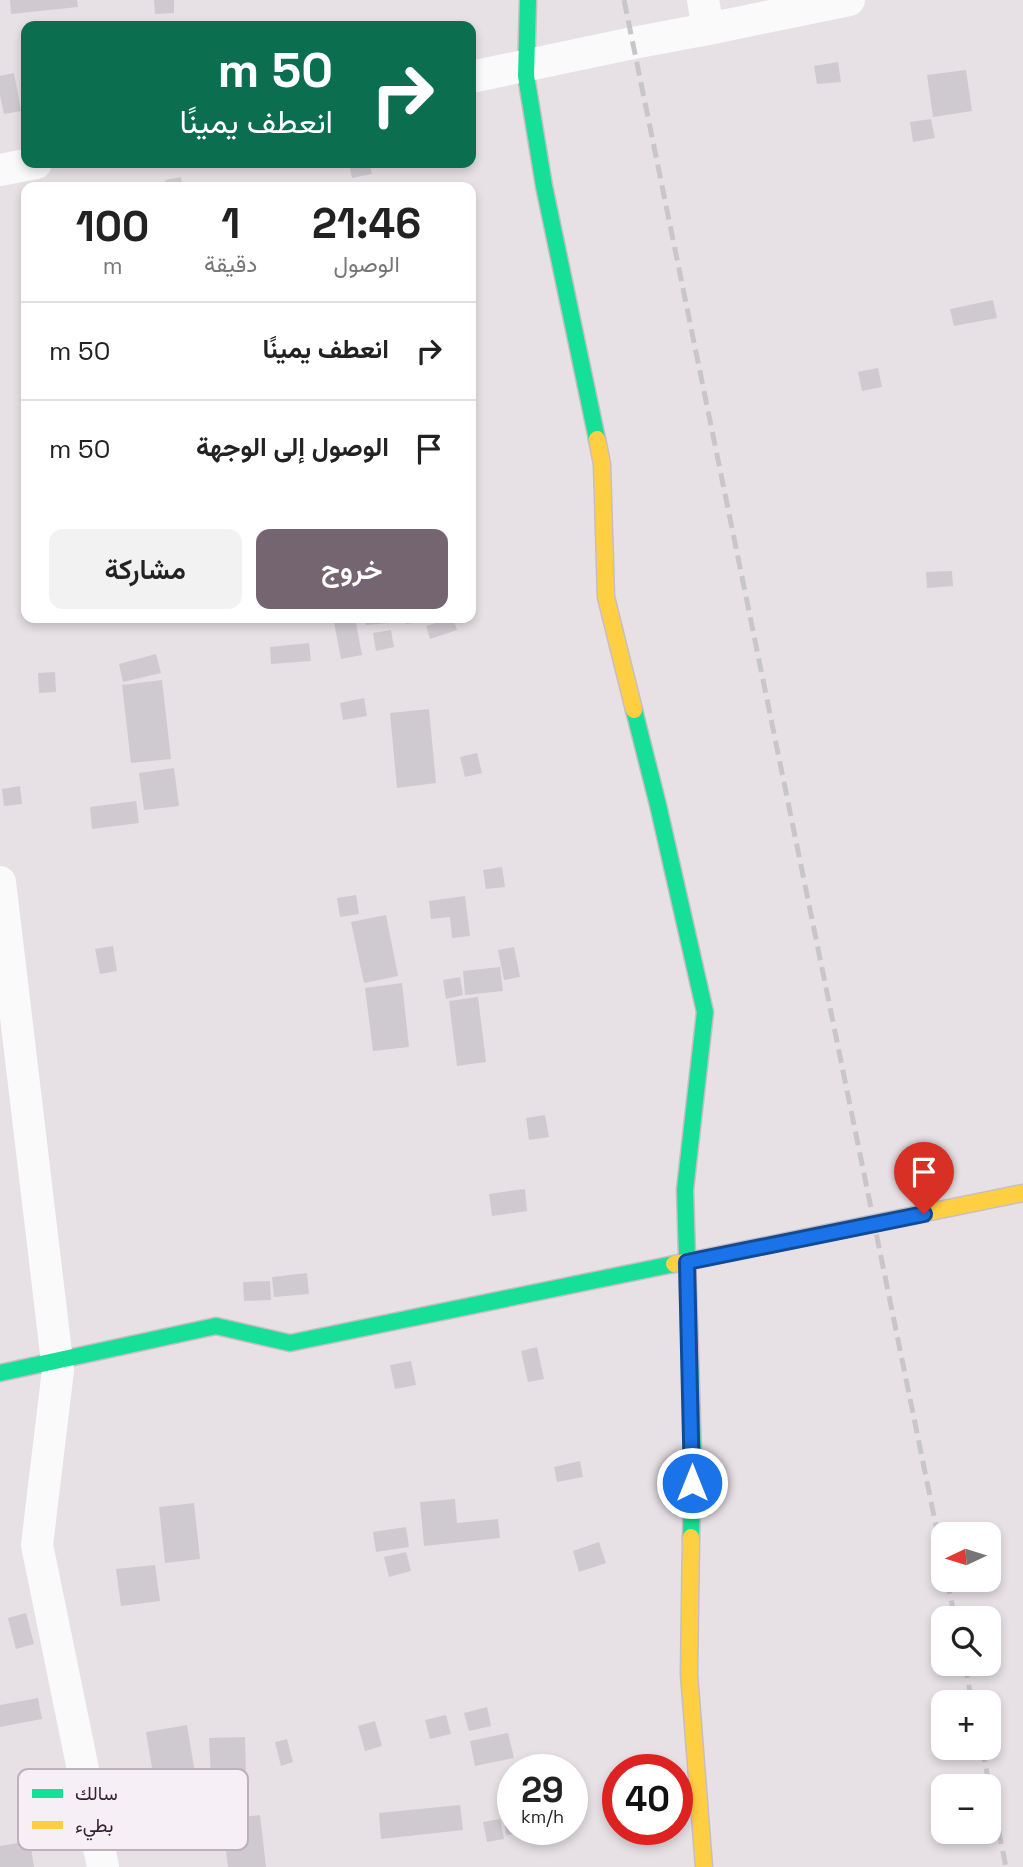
<!DOCTYPE html>
<html lang="ar">
<head>
<meta charset="utf-8">
<style>
  :root { --surface:#fff; --page:#f2f2f2; --text:#222; --muted:#767676; --line:#e0e0e0; --accent:#756571 }
  body { margin:0; font-family:"Space Grotesk",Vazirmatn,sans-serif; background:var(--page); color:var(--text); direction:rtl; height:100vh; display:flex; flex-direction:column; font-size:26px; white-space:nowrap }
  * { box-sizing:border-box; margin:0 }
  p { font-size:23px; color:var(--muted) }
  .icon { flex:none; width:38px; height:38px; fill:none; stroke:currentColor; stroke-width:2; stroke-linecap:round; stroke-linejoin:round }
  .map { position:relative; flex:1; overflow:hidden; direction:ltr }
  .drawer { position:absolute; left:21px; top:182px; width:455px; height:441px; display:flex; flex-direction:column; background:var(--surface); border-radius:14px; box-shadow:0 4px 10px #0003; direction:rtl }
  .drawer>* { flex:none }
  .top-card { position:absolute; left:21px; top:21px; width:455px; height:147px; border-radius:14px; box-shadow:0 4px 10px #0003; direction:rtl; background:#0b6e4f; color:#fff; overflow:hidden }
  .needle { width:46px; rotate:266deg }
  .tools { position:absolute; left:931px; top:1522px; display:grid; gap:14px }
  .tools a { display:grid; place-items:center; width:70px; height:70px; border-radius:14px; background:var(--surface); box-shadow:0 4px 10px #0003; font-size:35px }
  .speed { position:absolute; left:497px; top:1754px; display:flex; gap:14px; font-size:35px; font-weight:700; text-align:center }
  .speed>* { display:grid; place-content:center; width:91px; height:91px; border-radius:50%; background:var(--surface); box-shadow:0 4px 10px #0003; line-height:1 }
  .speed small { font-size:18px; font-weight:400 }
  .speed .limit { border:10px solid #d22; background:#fff; color:#111 }
  .pin { position:absolute; display:grid; place-items:center; width:60px; height:60px; color:#fff; margin:-72px -30px; border-radius:50% 50% 50% 0; rotate:-45deg; box-shadow:0 0 7px #0007 }
  .pin .icon { rotate:45deg }
  .me { position:absolute; width:77px; margin:-38px; rotate:0deg; stroke-linejoin:round; filter:drop-shadow(0 0 5px #0008) }
  .turn { display:flex; align-items:center; gap:24px; height:147px; padding:0 28px; font-size:32px }
  .turn .icon { width:91px; height:91px; stroke-width:2.5 }
  .turn b { display:block; font-size:49px; line-height:60px }
  .eta { display:flex; justify-content:space-evenly; align-items:center; height:119px; text-align:center }
  .eta b { font-size:42px; font-weight:600; line-height:49px }
  .button { display:flex; gap:14px; margin-top:auto; padding:14px 28px }
  .button a { flex:1; height:80px; border-radius:14px; background:var(--accent); color:#fff; font-size:28px; font-weight:600; line-height:80px; text-align:center }
  .button a+a { background:var(--page); color:var(--text) }
  ul { padding:0; list-style:none }
  li { display:flex; align-items:center; gap:21px; height:98px; padding:0 28px; border-top:2px solid var(--line) }
  li div { flex:1 }
  li b { display:block; font-size:26px }
  li em { font-style:normal }
  .map>svg:first-child { display:block }
</style>
</head>
<body>
<div class="map">
<svg width="1023" height="1867" viewBox="0 0 1023 1867">
  <rect width="100%" height="100%" fill="#e7e1e6"/>
  <g fill="#cfcacf">
    <polygon points="10,0 77,0 78,7 11,14"/>
    <polygon points="154,0 174,0 174,13 155,14"/>
    <polygon points="838,62 841,82 817,84 814,66"/>
    <polygon points="966,70 972,111 933,117 927,75"/>
    <polygon points="14,73 21,111 4,114 0,95 0,76"/>
    <polygon points="931,119 935,138 913,142 910,122"/>
    <polygon points="349,163 369,163 372,174 352,178"/>
    <polygon points="181,177 183,187 166,187 165,180"/>
    <polygon points="993,300 997,318 954,326 950,309"/>
    <polygon points="878,368 882,387 862,391 858,372"/>
    <polygon points="952,571 953,586 927,588 926,572"/>
    <polygon points="355,618 362,655 341,659 334,622"/>
    <polygon points="365,618 400,618 400,622 366,625"/>
    <polygon points="405,618 438,618 438,619 406,624"/>
    <polygon points="453,618 457,630 430,639 426,626"/>
    <polygon points="391,630 394,647 376,651 373,633"/>
    <polygon points="309,643 311,661 271,664 270,647"/>
    <polygon points="156,654 161,673 123,682 119,664"/>
    <polygon points="55,672 56,692 39,693 38,673"/>
    <polygon points="162,680 171,759 131,763 122,685"/>
    <polygon points="364,698 367,716 343,720 340,703"/>
    <polygon points="429,709 436,783 397,788 390,713"/>
    <polygon points="477,753 482,773 465,777 460,757"/>
    <polygon points="174,768 179,806 144,810 139,773"/>
    <polygon points="20,786 22,804 4,806 2,789"/>
    <polygon points="136,801 139,823 92,829 90,807"/>
    <polygon points="502,867 505,887 486,889 483,870"/>
    <polygon points="356,895 359,914 340,917 337,898"/>
    <polygon points="465,896 470,936 452,938 450,917 431,919 429,901"/>
    <polygon points="386,915 398,976 364,983 351,922"/>
    <polygon points="113,946 117,971 100,974 95,949"/>
    <polygon points="514,947 520,977 504,980 498,950"/>
    <polygon points="500,967 503,991 465,995 463,971"/>
    <polygon points="460,977 463,995 446,999 443,980"/>
    <polygon points="402,983 409,1047 373,1051 365,988"/>
    <polygon points="478,997 486,1062 457,1066 449,1001"/>
    <polygon points="545,1115 549,1137 529,1140 526,1118"/>
    <polygon points="525,1189 527,1211 492,1216 489,1194"/>
    <polygon points="307,1273 309,1294 274,1297 272,1277"/>
    <polygon points="270,1281 271,1300 244,1301 243,1282"/>
    <polygon points="537,1347 544,1379 528,1382 521,1351"/>
    <polygon points="411,1361 416,1385 395,1389 390,1365"/>
    <polygon points="580,1461 583,1477 557,1482 554,1467"/>
    <polygon points="455,1499 457,1523 498,1519 500,1538 424,1546 420,1502"/>
    <polygon points="194,1503 200,1559 165,1563 159,1507"/>
    <polygon points="406,1527 409,1547 376,1552 373,1532"/>
    <polygon points="599,1542 606,1563 579,1572 573,1551"/>
    <polygon points="406,1552 411,1571 389,1577 384,1557"/>
    <polygon points="155,1565 160,1601 121,1606 116,1569"/>
    <polygon points="26,1613 34,1644 16,1649 8,1618"/>
    <polygon points="38,1698 42,1719 0,1727 0,1705"/>
    <polygon points="487,1707 491,1726 469,1731 464,1713"/>
    <polygon points="446,1715 451,1734 430,1739 425,1720"/>
    <polygon points="375,1721 382,1746 365,1751 358,1726"/>
    <polygon points="187,1725 197,1785 156,1792 146,1732"/>
    <polygon points="508,1733 514,1758 475,1766 470,1741"/>
    <polygon points="245,1737 246,1776 211,1778 209,1738"/>
    <polygon points="287,1739 293,1762 281,1766 275,1742"/>
    <polygon points="460,1805 463,1830 381,1839 379,1813"/>
    <polygon points="260,1815 266,1867 228,1867 222,1819"/>
    <polygon points="513,1818 513,1829 546,1829 546,1831 506,1835 504,1819"/>
    <polygon points="500,1819 504,1839 487,1842 483,1822"/>
    <polygon points="30,1841 34,1867 0,1867 0,1846"/>
  </g>
  <g fill="none" stroke-linecap="round" stroke-linejoin="round">
    <g stroke="#c6bec4" stroke-width="19">
      <g id="fast">
        <polyline points="528,0 526,76 544,186 597,439"/>
        <polyline points="634,710 658,805 705,1012 685,1190 693,1455 691,1537"/>
        <polyline points="0,1373 216,1326 290,1343 674,1264"/>
      </g>
    </g>
    <g stroke="#c6bec4" stroke-width="19">
      <g id="slow">
        <polyline points="597,439 602,464 606,597 634,710"/>
        <polyline points="674,1264 1023,1193"/>
        <polyline points="691,1537 689,1674 704,1867"/>
      </g>
    </g>
    <g stroke="#fbfafb" stroke-width="32">
      <polyline points="703,0 708,29 849,0"/>
      <polyline points="471,77 633,43 708,29"/>
      <polyline points="0,170 36,163"/>
      <polyline points="0,882 58,1370 37,1545 103,1867"/>
    </g>
    <use href="#fast" stroke="#16e098" stroke-width="16"/>
    <use href="#slow" stroke="#ffcf43" stroke-width="16"/>
    <g stroke="#c9c6c8" stroke-width="5" stroke-dasharray="14 7" stroke-linecap="butt">
      <polyline points="624,0 943,1560"/>
      <polyline points="947,1580 955,1619"/>
      <polyline points="965,1664 972,1703"/>
      <polyline points="982,1748 1006,1867"/>
    </g>
  </g>
  <g fill="none" stroke-linecap="round" stroke-linejoin="round">
    <g stroke="#114b97" stroke-width="18">
      <polyline id="route" points="692,1483 687,1262 924,1214"/>
    </g>
    <use href="#route" stroke="#1a73e8" stroke-width="12"/>
  </g>
  <rect x="18" y="1769" width="230" height="81" rx="10" fill="#f6eff6" stroke="#bdb2bb" stroke-width="2"/>
  <rect x="32" y="1789" width="31" height="9" fill="#16e098"/>
  <rect x="32" y="1821" width="31" height="8" fill="#ffcf43"/>
  <g font-size="19" fill="#372232">
    <text x="75" y="1800">سالك</text>
    <text x="75" y="1832">بطيء</text>
  </g>
</svg>
<div class="tools">
<a><svg class="needle" viewBox="-14 -14 28 28"><path d="M0-13l5 13h-10z" fill="#e53935"/><path d="M0 13l5-13h-10z" fill="#767676"/></svg></a>
<a><svg class="icon" aria-label="search" viewBox="0 0 24 24"><circle cx="10" cy="10" r="6"/><path d="M15 15l6 6"/></svg></a>
<a>+</a>
<a>−</a>
</div>
<div class="speed"><div>29<small>km/h</small></div><div class="limit">40</div></div>
<div class="pin" style="left:924px;top:1214px;background:#d93025"><svg class="icon" aria-label="arrive" viewBox="0 0 24 24"><path d="M6 21V4h12l-3 4 3 4H6"/></svg></div>
<svg class="me" style="left:692px;top:1483px" viewBox="-20 -20 40 40"><circle r="17" fill="#1a73e8" stroke="#fff" stroke-width="3"/><path d="M0-11L8 9 0 5-8 9z" fill="#fff"/></svg>
<div class="top-card">
<div class="turn"><svg class="icon" aria-label="right" viewBox="0 0 24 24"><path d="M7 20v-9h11M14 6l5 5-5 5"/></svg><div><b>50 m</b>انعطف يمينًا</div></div>
</div>
<section class="drawer">
<div class="eta">
<div><b>21:46</b><p>الوصول</p></div>
<div><b>1</b><p>دقيقة</p></div>
<div><b>100</b><p>m</p></div>
</div>
<ul>
<li><svg class="icon" aria-label="right" viewBox="0 0 24 24"><path d="M7 20v-9h11M14 6l5 5-5 5"/></svg><div><b>انعطف يمينًا</b></div><em>50 m</em></li>
<li><svg class="icon" aria-label="arrive" viewBox="0 0 24 24"><path d="M6 21V4h12l-3 4 3 4H6"/></svg><div><b>الوصول إلى الوجهة</b></div><em>50 m</em></li>
</ul>
<div class="button"><a>خروج</a><a>مشاركة</a></div>
</section>
</div>
</body>
</html>
